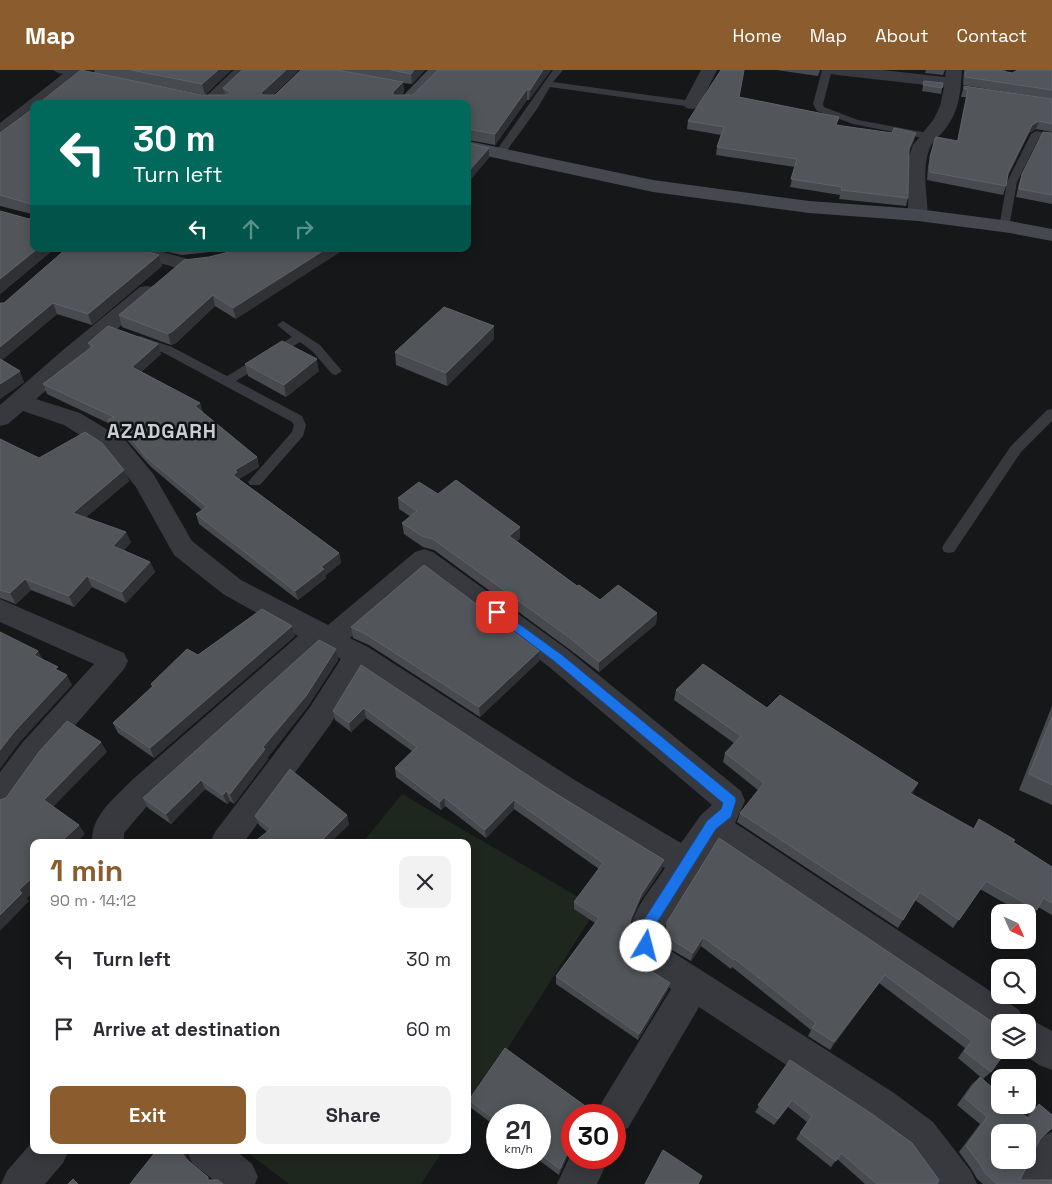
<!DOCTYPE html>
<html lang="en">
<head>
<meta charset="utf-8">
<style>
  :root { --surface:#fff; --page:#f2f2f3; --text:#2b2b33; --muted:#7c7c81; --accent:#8a5c2e }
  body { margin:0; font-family:"Space Grotesk",sans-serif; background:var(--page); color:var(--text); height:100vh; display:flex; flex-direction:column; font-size:19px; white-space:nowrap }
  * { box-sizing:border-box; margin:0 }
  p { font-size:16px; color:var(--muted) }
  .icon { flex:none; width:28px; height:28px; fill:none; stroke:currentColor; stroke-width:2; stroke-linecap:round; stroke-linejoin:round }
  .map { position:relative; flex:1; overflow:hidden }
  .side { position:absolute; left:30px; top:769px; width:441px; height:315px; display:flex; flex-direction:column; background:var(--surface); border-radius:10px; box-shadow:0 2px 12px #0003 }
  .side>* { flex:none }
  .guide { position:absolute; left:30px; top:30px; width:441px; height:152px; border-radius:10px; box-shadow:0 2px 12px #0003; background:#00695c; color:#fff; overflow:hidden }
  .needle { width:32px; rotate:135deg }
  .buttons { position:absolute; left:991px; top:834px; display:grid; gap:10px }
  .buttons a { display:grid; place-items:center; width:45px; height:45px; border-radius:10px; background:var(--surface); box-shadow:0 2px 12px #0003; font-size:25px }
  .speed { position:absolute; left:486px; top:1034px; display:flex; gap:10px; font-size:25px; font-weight:700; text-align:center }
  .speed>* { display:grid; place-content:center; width:65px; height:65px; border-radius:50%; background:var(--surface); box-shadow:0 2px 12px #0003; line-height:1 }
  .speed small { font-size:12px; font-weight:400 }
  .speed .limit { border:8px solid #d22; background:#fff; color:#111 }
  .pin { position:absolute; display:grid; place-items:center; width:42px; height:42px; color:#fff; margin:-21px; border-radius:10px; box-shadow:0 2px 8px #0006 }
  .me { position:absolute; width:55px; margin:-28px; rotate:8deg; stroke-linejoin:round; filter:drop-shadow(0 0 4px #0008) }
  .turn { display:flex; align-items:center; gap:18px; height:105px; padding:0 20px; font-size:22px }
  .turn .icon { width:65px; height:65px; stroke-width:2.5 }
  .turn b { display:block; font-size:35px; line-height:42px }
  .lanes { display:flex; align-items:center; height:48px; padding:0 20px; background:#0003; justify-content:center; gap:25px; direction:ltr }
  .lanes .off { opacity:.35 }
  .round { display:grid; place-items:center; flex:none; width:52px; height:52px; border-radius:10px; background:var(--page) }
  .head { display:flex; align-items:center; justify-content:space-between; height:85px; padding:0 20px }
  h1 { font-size:30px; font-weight:700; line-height:38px; color:var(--accent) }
  .action { display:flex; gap:10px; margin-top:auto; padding:10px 20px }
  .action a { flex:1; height:58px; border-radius:10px; background:var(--accent); color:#fff; font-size:20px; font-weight:700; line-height:58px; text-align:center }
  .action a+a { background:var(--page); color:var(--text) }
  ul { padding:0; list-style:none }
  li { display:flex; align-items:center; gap:15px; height:70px; padding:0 20px }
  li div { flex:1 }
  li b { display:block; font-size:19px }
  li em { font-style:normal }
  header { display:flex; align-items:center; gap:30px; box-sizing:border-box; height:70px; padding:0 25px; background:var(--accent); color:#fff }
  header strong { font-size:24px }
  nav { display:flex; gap:28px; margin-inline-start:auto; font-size:18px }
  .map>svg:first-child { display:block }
</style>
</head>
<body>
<header>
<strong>Map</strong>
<nav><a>Home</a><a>Map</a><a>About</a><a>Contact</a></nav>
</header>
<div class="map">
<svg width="1052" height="1114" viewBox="0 0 1052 1114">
  <rect width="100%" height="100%" fill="#161719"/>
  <g fill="#1e271e">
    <polygon points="402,724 597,838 468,1041 468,772 363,772"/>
    <polygon points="244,1080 443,1080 421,1114 289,1114"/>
  </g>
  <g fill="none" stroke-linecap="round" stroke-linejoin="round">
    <g fill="#37393e" fill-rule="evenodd">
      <polygon points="53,0 74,0 89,3 91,5 86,8 58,3"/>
      <polygon points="553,0 563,0 553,12 692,31 697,34 692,37 550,17 537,39 503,86 495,86 494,84"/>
      <polygon points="822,0 832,0 823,34 824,37 858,50 928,63 933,66 928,69 853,54 817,41 813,34"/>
      <polygon points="1036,61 1052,64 1052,70 1039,68 1017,112 1010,152 1005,155 1001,154 1000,152 1007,112 1031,64"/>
      <polygon points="283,251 320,275 342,301 336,305 332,304 312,281 300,272 236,311 302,346 306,355 303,366 260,415 250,415 248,412 292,362 294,355 292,352 164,283 136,273 134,270 140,266 172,277 227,306 292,267 277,255"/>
      <polygon points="1052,339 1052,351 1021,382 954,482 949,483 944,482 942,478 944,474 1011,376 1047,340"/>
    </g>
    <g fill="#37393e" fill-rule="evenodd">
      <polygon points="68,0 81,0 84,3 47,34 34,34 34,45 6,66 0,67 0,53"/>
      <polygon points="234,0 252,0 218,34 204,34 202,31 205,27"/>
      <polygon points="701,0 717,0 698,38 692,39 686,38 683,34"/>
      <path d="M829,0H883L945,7L946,0H962C961,21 959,41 946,58C941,65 932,71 929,80C922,99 927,125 928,145L925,149L918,151L911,149L908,145L909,86L913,75L934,49L940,36L944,17L837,5L831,4Z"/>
      <polygon points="120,179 152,179 188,189 191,193 188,197 181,199 123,183"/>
      <path d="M147,216L154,217L158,222L154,227L36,329L80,343L126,371L154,405L192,471L241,510L328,555L415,482L424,479L433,482L568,580L741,721L745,731L735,753L1019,940L1024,950L1028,948L1052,961V1000L1039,995L1018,980H1028V952H1000V967L995,964L716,775L663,860V871L671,881L894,1023L933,1052L971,1101L977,1114H934L907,1078L868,1049L699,937L628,1058L615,1063V1045H597L602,1032L671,919C664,915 655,911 648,905C644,902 641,897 639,893C613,860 647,826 665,798L551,727L362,602L330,655L244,772H210L215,762L310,637L341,589L321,578L154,728L124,763V772H92C91,745 115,728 132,710L298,566L223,524L174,485L136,417L108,383L64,355L23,341L8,354L0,356V335L63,280L140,217ZM425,503L548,596L712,735L701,745L681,773L573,709L368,577L350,568Z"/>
      <polygon points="0,529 124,583 128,591 124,599 44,691 11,736 0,740 0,702 22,673 94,594 0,552"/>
      <path d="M1052,1062V1114H1013L1025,1090H1028C1028,1076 1040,1067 1052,1062Z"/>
      <polygon points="34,1070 34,1080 69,1080 63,1093 45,1114 1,1114 7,1101"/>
      <polygon points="186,1080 235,1080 252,1094 258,1107 255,1114 215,1114 216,1112 192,1093"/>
      <polygon points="572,1082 572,1088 609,1088 597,1114 557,1114"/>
    </g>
    <g fill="#45484e" fill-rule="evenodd">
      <polygon points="428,0 446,0 414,34 395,34"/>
      <polygon points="468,71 653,110 809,131 918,139 1010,151 1052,159 1052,171 1010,163 918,151 809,143 653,122 468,82"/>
    </g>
  </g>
  <g fill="#474a4e">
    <polygon points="94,0 231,0 205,25 104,5 202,25 225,25 223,18 299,0 273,25 275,25 301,0 425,0 412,14 403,13 404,22 401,25 413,25 438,0 551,0 529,30 527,30 495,75 468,70 468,34 43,31 43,30 95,3"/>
    <polygon points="776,0 820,0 818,6"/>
    <polygon points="926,0 945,0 943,5 925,3"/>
    <polygon points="964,0 1006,0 1005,1 1001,1 1012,3 1052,0 1052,29 963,15"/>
    <polygon points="924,11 943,13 941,24 922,21"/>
    <polygon points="964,16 1052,29 1052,62 1036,59 1029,63 1008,106 1006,116 1003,125 927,110 928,96 935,69 957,71 966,27 961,27"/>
    <polygon points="739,27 838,55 914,71 909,81 908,128 906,136 839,129 840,125 790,117 795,97 716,85 717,77 721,65 687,59 688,51"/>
    <polygon points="34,38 34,179 54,179 0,224 0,141 29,149 32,147 32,144 0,136 0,63"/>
    <polygon points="1052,63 1052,134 1016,127 1019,113 1022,104"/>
    <polygon points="154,179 221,179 210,182 182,185"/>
    <polygon points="229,182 236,249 215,236 176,273 171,275 122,257 119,245 209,187"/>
    <polygon points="159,185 162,196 92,255 57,244 2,290 24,312 0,329 4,233"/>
    <polygon points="494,256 494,269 447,316 396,295 395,282"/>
    <polygon points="88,273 161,284 141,302 200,333 203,343 257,387 259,397 239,409 339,483 341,493 326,505 326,508 298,530 199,454 196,444 202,440 150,396 127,370 112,360 110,354 47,324 43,314 90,278"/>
    <polygon points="245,294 319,301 286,327 248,306"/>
    <polygon points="0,369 39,388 124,400 129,411 86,447 131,472 124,480 150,492 155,502 126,533 92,517 74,537 31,520 16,534 0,528"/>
    <polygon points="438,424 520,457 520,468 517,471 577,516 600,530 657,543 656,554 599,602 569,579 434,480 423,477 404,464 402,453 411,447 399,439 398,428"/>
    <polygon points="292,556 295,566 154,688 118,663 113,653 152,617 151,614 198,585"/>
    <polygon points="351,557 539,591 480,647 369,575 353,568"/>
    <polygon points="336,579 338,590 308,636 268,687 268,689 234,734 230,731 227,734 205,719 171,754 148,738 143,728"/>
    <polygon points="361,595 550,720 664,790 662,799 640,831 630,854 629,860 631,873 642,891 668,920 638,970 556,914 556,906 595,853 574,839 574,832 599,799 514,739 486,768 445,736 441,740 396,707 395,698 412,681 366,648 351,662 335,650 333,641"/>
    <polygon points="676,620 767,638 918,713 912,724 973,759 979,749 1013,772 1052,797 1052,845 1038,837 1030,849 1028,847 1028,842 1020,842 980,819 953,858 915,830 898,858 737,752 740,743 758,720 723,692 725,683 734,673 674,630"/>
    <polygon points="1052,636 1052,735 1019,720"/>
    <polygon points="347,745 349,755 267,762 259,755 255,746"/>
    <polygon points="719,768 991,951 991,1002 983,1009 958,988 965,978 879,913 830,980 808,966 811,960 732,897 731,899 701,876 691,891 672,880 665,870 665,861 667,852"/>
    <polygon points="790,990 937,1114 865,1114 837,1089 831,1097 796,1069 807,1052 788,1037 774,1055 755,1042"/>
    <polygon points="980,1007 1027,1047 1031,1041 1039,1034 1046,1063 1040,1069 1020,1110 1052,1114 983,1114 977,1109 972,1100 959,1082 980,1054 957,1035 972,1014"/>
    <polygon points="469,1030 595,1043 595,1045 572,1045 572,1082 570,1081 559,1105 536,1088 540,1088 540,1045 498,1045 498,1058 470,1037"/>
  </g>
  <g fill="#2f3134">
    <polygon points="218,0 231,0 205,25 202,14"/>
    <polygon points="286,0 299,0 263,34 261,23"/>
    <polygon points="414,0 425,0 412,14 411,4"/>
    <polygon points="543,0 551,0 529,30 530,20"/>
    <polygon points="403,12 404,22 394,33 393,22"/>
    <polygon points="527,19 527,30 495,75 495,64"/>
    <polygon points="1039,51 1036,59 1029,63 1005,111 1008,103 1032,55"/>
    <polygon points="916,63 914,71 907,86 909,78"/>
    <polygon points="489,78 489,88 468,113 468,102"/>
    <polygon points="37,179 54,179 0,224 0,209"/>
    <polygon points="209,179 221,179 210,182"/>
    <polygon points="326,179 345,179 236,249 233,238"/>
    <polygon points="159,185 162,196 92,255 88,244"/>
    <polygon points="213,225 215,236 176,273 171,275 168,264"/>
    <polygon points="53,233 57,244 0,292 0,277"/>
    <polygon points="494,256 494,269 447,316 446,303"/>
    <polygon points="158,274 161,284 135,307 132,297"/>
    <polygon points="317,289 319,301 286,327 284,315"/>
    <polygon points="20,301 24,312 0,329 0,314"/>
    <polygon points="200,333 203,343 195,336"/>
    <polygon points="257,387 259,397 239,409 233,405 235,400"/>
    <polygon points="124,400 129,411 78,454 73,443"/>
    <polygon points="520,457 520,468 509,477 509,466"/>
    <polygon points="126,462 131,472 118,487 113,476"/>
    <polygon points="339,483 341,493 326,505 326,508 298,530 295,521 321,497"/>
    <polygon points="150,492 155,502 126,533 122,522"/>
    <polygon points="87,506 92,517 74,537 69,526"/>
    <polygon points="25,509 31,520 16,534 10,523"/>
    <polygon points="657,543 656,554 599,602 599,592"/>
    <polygon points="292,556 295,566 154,688 150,678"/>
    <polygon points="336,579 338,590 308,636 268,687 268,689 234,734 230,724 263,677"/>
    <polygon points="38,581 44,591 34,585"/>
    <polygon points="539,581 539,591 480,647 479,637"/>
    <polygon points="67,605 72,615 20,672 0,699 0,680 14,662"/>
    <polygon points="364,638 366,648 351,662 349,653"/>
    <polygon points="101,672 107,682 51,739 44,730"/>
    <polygon points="201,710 205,719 171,754 166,744"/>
    <polygon points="918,713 913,722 905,732 910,723"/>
    <polygon points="226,721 230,731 227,734 223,725"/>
    <polygon points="444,727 445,736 441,740 440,732"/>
    <polygon points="514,730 514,739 486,768 485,760"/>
    <polygon points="347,745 349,755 331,772 324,772 323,769"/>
    <polygon points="79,755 85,764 77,772 61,772"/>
    <polygon points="664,790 662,799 640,831 629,856 631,848 642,823"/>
    <polygon points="34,806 34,822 27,828 29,831 0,861 0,845 19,820"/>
    <polygon points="703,867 701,876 691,891 693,883"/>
    <polygon points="885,905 879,913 830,980 834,972"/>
    <polygon points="670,913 668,920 638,970 639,964"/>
    <polygon points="571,1075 570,1081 559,1105 560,1099"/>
    <polygon points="181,1080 184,1080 191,1094 185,1088"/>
  </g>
  <g fill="#52555a" stroke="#5f6369" fill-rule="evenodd">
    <polygon points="81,0 202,25 229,25 230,22 223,18 242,0 286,0 261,23 263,25 275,25 301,0 337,0 403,12 393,22 393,25 413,25 438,0 543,0 530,20 527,19 495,64 468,59 468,34 40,34 45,30 43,30"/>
    <polygon points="131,0 218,0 202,14"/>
    <polygon points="391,0 414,0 411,4"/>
    <polygon points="721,0 744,0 739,27 839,47 836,55 892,63 894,58 916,63 909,78 908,128 841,120 842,117 791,109 797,89 717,77 724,57 688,51"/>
    <polygon points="966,0 998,0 1012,3 1018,0 1052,0 1052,20 965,7"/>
    <polygon points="924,11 943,13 942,18 923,15"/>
    <polygon points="964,16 1052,29 1052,54 1039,51 1032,55 1008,103 1006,116 930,102 930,87 935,69 936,67 958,71 968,19 964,19"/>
    <polygon points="34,38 34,179 37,179 0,209 0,141 29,149 32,147 31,134 0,125 0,63"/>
    <polygon points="1043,62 1052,63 1052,125 1019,119 1022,104"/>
    <polygon points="468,73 489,78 468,102"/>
    <polygon points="66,179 137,179 159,185 88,244 53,233 0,277 0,233 4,233"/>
    <polygon points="236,179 326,179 233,238 213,225 173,261 168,264 119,245 184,190 209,187 229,182"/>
    <polygon points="444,237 494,256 446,303 395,282"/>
    <polygon points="108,256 158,274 132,297 200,333 195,336 257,387 235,400 237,402 233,405 339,483 321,497 324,499 295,521 196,444 207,437 146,387 124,360 108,350 114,347 43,314 93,276 88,273"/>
    <polygon points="282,271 317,289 284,315 245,294"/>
    <polygon points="0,289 20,301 0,314"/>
    <polygon points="85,362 102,373 124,400 73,443 126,462 113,476 150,492 122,522 87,506 69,526 25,509 10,523 0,520 0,369 39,388"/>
    <polygon points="456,410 520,457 509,466 577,516 579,515 600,530 618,515 657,543 599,592 570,568 433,469 422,466 402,453 417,441 398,428 419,412 438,424"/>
    <polygon points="424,495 539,581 479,637 367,565 351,557"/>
    <polygon points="262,539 292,556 150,678 113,653 153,616 151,614 187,579 198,585"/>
    <polygon points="0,562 38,581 34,585 58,597 55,599 67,605 14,662 0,680"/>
    <polygon points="319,570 336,579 306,626 263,677 265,679 230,724 226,721 223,725 201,710 166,744 143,728"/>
    <polygon points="703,594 767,638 780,625 918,713 910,723 974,759 979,749 1015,770 1013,772 1052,797 1052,833 1043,828 1037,840 986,811 959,850 920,822 903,850 740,743 764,713 725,683 741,666 676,620"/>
    <polygon points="361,595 550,720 664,790 642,823 631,848 629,860 631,873 642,891 651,901 670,913 639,964 556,906 599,848 574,832 603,793 514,730 485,760 444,727 440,732 395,698 417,677 364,638 349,653 333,641"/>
    <polygon points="1052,647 1052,715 1029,704"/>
    <polygon points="67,651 101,672 44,730 79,755 61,772 34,772 34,806 19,820 22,823 0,845 0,730 6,728 39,682"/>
    <polygon points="290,699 347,745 323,769 328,772 254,772 271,759 255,746"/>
    <polygon points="719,768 991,951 1000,958 1000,980 1007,980 991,1002 964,981 972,971 885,905 834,972 812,958 816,953 735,889 734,890 703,867 693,883 674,871 667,862 667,852"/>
    <polygon points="505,978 595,1043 594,1045 572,1045 572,1075 571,1075 560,1099 540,1084 540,1045 498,1045 498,1052 469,1030"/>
    <polygon points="790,990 872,1044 912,1073 939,1110 937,1114 877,1114 841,1083 836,1091 800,1063 812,1046 792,1030 778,1049 758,1035"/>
    <path d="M980,1007L1000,1024V1035H1013L1029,1049L1039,1034L1052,1045V1058L1040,1069L1020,1110H1052V1114H997L985,1103L980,1094L966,1076L987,1047L965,1028ZM1000,1062H1028V1090H1000Z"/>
    <polygon points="157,1080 181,1080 185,1088 208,1107 208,1110 218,1110 223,1114 130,1114"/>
    <polygon points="663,1080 702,1106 698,1114 645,1114"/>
    <polygon points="73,1109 78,1114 68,1114"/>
  </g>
  <path fill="#1a73e8" stroke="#114b97" d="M497,538L562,585L735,727L736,731L731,747L716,759L653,859V876L651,881L646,883L641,881C638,873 638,861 642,853L707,751L721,739L723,733L554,591L493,545L491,542L493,539Z"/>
  <g text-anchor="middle" stroke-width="5" stroke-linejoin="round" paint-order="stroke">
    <g font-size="20" font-weight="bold" letter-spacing="1" fill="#c9ced6" stroke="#111214">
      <text x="162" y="368">AZADGARH</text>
    </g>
  </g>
</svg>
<div class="buttons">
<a><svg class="needle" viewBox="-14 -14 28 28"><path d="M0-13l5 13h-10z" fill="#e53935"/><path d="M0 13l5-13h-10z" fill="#7c7c81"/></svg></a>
<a><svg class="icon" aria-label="search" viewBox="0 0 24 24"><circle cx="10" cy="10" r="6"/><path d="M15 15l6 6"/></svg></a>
<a><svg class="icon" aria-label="layers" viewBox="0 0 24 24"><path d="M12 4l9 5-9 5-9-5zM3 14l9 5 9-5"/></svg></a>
<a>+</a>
<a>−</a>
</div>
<div class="speed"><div>21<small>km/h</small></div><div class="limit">30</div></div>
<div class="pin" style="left:497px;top:542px;background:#d93025"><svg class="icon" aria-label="arrive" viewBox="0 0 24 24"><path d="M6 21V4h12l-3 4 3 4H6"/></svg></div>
<svg class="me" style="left:646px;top:876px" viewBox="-20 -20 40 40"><circle r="19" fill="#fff"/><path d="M0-13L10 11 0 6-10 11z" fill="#1a73e8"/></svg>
<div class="guide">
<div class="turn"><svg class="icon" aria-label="left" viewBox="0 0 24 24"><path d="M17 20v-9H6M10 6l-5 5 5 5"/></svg><div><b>30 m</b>Turn left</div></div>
<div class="lanes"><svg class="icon" aria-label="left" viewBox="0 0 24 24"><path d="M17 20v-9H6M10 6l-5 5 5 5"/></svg><svg class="icon off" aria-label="ahead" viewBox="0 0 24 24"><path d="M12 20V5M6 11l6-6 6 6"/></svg><svg class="icon off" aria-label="right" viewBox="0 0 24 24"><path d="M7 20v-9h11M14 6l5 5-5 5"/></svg></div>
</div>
<section class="side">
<div class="head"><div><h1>1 min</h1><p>90 m · 14:12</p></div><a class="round"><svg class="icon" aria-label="close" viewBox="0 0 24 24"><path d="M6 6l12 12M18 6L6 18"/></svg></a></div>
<ul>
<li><svg class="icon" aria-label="left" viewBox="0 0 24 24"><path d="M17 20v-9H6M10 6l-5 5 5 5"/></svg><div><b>Turn left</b></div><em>30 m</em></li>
<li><svg class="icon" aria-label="arrive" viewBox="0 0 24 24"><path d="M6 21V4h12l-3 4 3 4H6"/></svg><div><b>Arrive at destination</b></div><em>60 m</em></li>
</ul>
<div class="action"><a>Exit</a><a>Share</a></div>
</section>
</div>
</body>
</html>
